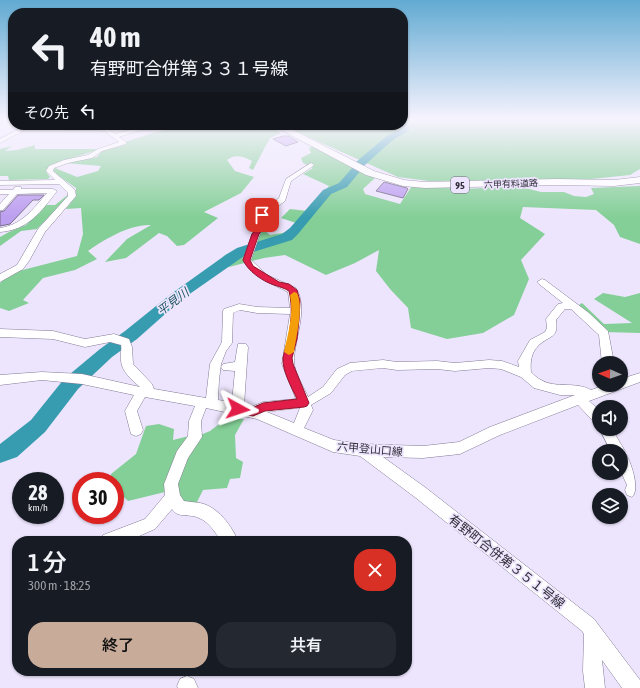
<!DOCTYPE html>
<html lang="ja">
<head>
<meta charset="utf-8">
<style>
  :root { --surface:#171b24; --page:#242831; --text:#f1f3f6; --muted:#9ea1a6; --accent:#c8ab98 }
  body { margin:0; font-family:"Asap Condensed","Noto Sans JP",sans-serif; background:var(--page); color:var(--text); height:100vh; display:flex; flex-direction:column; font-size:15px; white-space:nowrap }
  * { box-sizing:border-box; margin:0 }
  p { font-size:13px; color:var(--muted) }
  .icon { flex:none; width:22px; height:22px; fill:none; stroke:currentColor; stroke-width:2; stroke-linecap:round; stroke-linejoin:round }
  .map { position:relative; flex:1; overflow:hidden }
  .sheet { position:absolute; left:12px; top:536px; width:400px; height:140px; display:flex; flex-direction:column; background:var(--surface); border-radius:16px; box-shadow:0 1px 3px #0004 }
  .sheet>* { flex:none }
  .guide { position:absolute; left:8px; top:8px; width:400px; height:122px; border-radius:16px; box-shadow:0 1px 3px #0004; background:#171b24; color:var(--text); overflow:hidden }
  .needle { width:26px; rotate:272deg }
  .tools { position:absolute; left:592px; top:356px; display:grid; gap:8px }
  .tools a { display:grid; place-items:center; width:36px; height:36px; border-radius:50%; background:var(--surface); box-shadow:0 1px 3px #0004; font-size:20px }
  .speed { position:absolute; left:12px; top:472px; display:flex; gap:8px; font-size:20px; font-weight:700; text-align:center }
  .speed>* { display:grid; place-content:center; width:52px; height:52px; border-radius:50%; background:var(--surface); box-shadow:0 1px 3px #0004; line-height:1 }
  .speed small { font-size:10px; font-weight:400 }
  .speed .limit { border:6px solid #d22; background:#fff; color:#111 }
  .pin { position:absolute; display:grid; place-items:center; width:34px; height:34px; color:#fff; margin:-17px; border-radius:8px; box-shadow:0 2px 6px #0006 }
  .me { position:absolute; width:44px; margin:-22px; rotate:95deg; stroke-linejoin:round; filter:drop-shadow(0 0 3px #0008) }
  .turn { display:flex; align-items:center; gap:14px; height:84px; padding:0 16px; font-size:18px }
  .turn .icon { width:52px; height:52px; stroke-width:2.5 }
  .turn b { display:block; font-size:28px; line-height:34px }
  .then { display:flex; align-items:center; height:38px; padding:0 16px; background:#0003; gap:8px; font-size:15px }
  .round { display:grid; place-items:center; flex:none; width:42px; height:42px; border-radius:16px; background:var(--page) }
  .head { display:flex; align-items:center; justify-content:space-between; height:68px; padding:0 16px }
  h1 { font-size:24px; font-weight:600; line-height:30px }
  .primary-button { display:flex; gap:8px; margin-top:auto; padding:8px 16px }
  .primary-button a { flex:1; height:46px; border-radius:16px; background:var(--accent); color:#111; font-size:16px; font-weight:600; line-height:46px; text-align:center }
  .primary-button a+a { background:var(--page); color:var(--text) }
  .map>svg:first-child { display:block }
</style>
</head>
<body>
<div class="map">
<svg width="640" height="688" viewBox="0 0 640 688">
  <rect width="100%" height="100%" fill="#ede5fd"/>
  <g fill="#84cf97">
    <polygon points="403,120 640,120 640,169 630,175 591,179 465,182 429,181 398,177 281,125 403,125"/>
    <path d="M207,125H266L281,133L270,138L253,170L249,168L252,161C242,156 236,154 227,160L235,171L254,177L241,193L204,212L218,218L184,245L177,246L167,236L159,233L126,258L105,262L127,239L151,225C130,224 105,239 88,251L97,259L75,270L43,278L23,300L29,303L9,311L0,308V283L11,273L77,256L83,234L81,208L66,209L76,196V188L53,172L55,168L77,177L98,171L101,166L65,163L97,157L102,151L121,146L125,142L153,133L174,128H202Z"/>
    <polygon points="35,145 35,149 101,149 60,162 48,168 47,173 50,177 48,179 9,180 8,176 0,176 0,149 12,146 5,151 17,150"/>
    <polygon points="314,146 337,160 375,178 363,189 365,194 400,204 412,186 464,189 518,186 541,192 564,192 574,196 586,197 594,194 591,188 640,186 640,244 620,237 614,225 596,210 523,207 520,218 545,234 521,260 529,279 514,315 483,333 447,339 411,328 408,308 390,289 376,271 379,250 355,263 326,275 285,255 264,258 229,267 216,264 225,255 253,247 262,228 270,235 288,232 296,223 281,218 290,209 307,211 329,186 303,174 313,168 303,163 301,158 311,153 309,148"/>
    <polygon points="70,193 69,196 37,229 21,231 0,246 0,237 9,232 26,225 46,205 55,205"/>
    <polygon points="603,293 625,297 640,293 640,333 604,332 579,305 582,303 604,324 632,323 594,299"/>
    <polygon points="227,418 244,419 235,435 236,458 243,462 240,478 230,479 227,488 203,490 195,506 179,505 175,493 184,455 198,436 210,431"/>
    <polygon points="159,424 174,429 173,440 189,436 165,492 128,501 115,488 115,481 112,481 111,474 136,454 146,426"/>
  </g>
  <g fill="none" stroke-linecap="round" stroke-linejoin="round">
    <path fill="#389cb0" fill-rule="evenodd" d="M403,122L406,123L410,128C405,135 399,135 392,141C382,149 373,158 364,166L361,167L362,169L347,187L331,194L298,234L292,240L247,254L181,300L137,339L112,357L78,389L45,432L17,457L0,463V444L31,420L64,379L100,349L125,331L171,294L227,254L237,248L282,234L290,228L323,190L339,183L353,167L356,166L355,164L356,162L388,135L398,131L401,128L399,125H403Z"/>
  </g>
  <g fill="#bd9ff0" stroke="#746b86">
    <polygon points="283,136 289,136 298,142 286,146 273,139"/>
    <polygon points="384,182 407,188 408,189 403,198 376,191"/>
    <polygon points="18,195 44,195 39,200 33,200 10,224 0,226 0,212 4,211"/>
  </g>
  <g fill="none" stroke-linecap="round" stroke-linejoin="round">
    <g stroke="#837a95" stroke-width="1">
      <g id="street">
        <polygon points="27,125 34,125 0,143 0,139"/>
        <polygon points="34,125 96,126 108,129 115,134 144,126 147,128 119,137 126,142 126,144 102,151 92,158 68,163 54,168 53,171 75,190 76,196 45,232 29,261 23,269 0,282 0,274 17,265 38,229 68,196 68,193 59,184 0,185 0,181 55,180 46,171 49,166 64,160 88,155 98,149 119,142 104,131 96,130 64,130 37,127"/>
        <path d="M311,163L314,165L313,166L291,181L285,201L265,216L264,219L265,227L260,234L251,260L267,275L296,288C309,310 294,338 294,362C294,371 304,388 308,397L323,387L337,369L350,363L383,360L397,362L437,361L455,363L489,360L502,361L519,367L518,361L530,340L545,332L547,328L546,319L558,304L563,303L539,284L537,282L542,279L545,280L589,313L608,331L614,363H602L599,335L571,309H565L556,320C559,339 549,335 538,346C531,353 530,363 531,372C534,375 537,378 541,380C556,389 576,381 591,390L605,385H621V379L640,373V382L589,401L599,410V423L594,422L578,405L500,435L460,454L423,458L383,457L426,488L594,619L640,680V688H622L602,660L605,688H585L583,671L584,634L582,631L416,498L360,456L333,452L257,419L206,408L201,421L202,437L188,458L178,484L180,495L184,501C189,502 195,502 200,503C217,506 232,526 238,541H221C215,532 209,522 199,518C190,513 178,519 172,509L155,529L128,541H101L103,535L145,519L165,495L164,484L177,451L188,436L189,421L195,406L145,397L137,411L143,430L141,434L136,436L131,434L125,411L134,395L82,384L42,380L0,385V375L42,372L82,374L140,387C132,380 122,372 121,361C120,355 122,350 121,345L110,342L85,347L53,339L0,337V329L53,331L85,339L114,334L129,339L132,347L133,364L152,384L154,389L206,398L210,364L222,342L223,311L224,309L239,304L257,307L290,308L288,292C271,283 253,278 243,260L252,234L257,227L256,219L258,215L279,198L286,179ZM240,310L257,313L290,314L282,364L296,399L263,402L251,407L244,405L248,347L246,344H238L235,362L223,364L221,367L223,370L235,371L232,402L218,400L219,380L221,364L226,351L232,343L233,313ZM383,368L397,370L437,369L455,371L489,368L501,369L521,377L534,388L560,395H575L490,427L459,442L423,446L363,444L334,440L304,428L313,410L311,405L331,393L345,375L352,371ZM300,408L294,423L267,412Z"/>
        <path d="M15,187H21V189H53L57,191C41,212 28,230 0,232V228C22,225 33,209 47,193L17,194L3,210H0V204L9,194H0V190H13Z"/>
        <path d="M599,428L612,429L625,451L624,453L626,454C632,465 640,490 632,497L627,495L625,490L627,485L621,472V451H611Z"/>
        <polygon points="187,676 194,679 198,688 178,688 177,686 180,679"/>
      </g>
    </g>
    <g stroke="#837a95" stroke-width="1">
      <polygon id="primary" points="272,125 283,125 374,171 404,180 425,182 557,179 614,180 640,177 640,183 614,186 557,185 425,188 403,186 366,175"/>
    </g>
    <use href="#street" fill="#fff" fill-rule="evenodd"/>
    <use href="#primary" fill="#fff" fill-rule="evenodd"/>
  </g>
  <linearGradient id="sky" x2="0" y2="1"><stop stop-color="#61aad2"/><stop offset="0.55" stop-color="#f7f3fe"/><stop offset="1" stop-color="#f7f3fe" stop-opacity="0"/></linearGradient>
  <rect width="640" height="217" fill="url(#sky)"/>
  <path fill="#e11d48" stroke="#92132f" d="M262,213L265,215L264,219L265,227L259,234L250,260L253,266L279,282L289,284L297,290L300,301L299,320L297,339L292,358L293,364L309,403L307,406L304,407L265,411L253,416L234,412L232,409L234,406L238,404L252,408L263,403L297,399C292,388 282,371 283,358C284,352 286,346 288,340C291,325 293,307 289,291C284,288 280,287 274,285C262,281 248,271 243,260L252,234L258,227L257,219L260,214Z"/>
  <path fill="#f59e0b" d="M294,292L297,293C304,308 296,336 294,352L289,355L284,352C288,334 294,313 290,295Z"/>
  <g text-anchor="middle" stroke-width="3.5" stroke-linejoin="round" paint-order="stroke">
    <g font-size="9" fill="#312d39" stroke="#ede5fd">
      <text transform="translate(511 184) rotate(-2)" y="3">六甲有料道路</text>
    </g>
    <rect fill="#ede5fd" stroke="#696474" stroke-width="1" x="451" y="177" width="18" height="16" rx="3"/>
    <g font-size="10" font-weight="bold" fill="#312d39">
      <text x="460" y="189">95</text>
    </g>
    <g font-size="11" fill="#312d39" stroke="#ede5fd">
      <text transform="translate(370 449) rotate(5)" y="4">六甲登山口線</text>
    </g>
    <g font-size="12" font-style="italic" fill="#1d545f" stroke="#ede5fd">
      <text transform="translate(173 302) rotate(-37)" y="4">平見川</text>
    </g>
    <g font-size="13" fill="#312d39" stroke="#ede5fd">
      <text transform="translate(507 561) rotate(38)" y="5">有野町合併第３５１号線</text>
    </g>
  </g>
</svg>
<div class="tools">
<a><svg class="needle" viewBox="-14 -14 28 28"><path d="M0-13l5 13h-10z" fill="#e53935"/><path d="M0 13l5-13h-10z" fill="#9ea1a6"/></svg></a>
<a><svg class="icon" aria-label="sound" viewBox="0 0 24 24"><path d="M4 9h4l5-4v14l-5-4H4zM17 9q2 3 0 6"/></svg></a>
<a><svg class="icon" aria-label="search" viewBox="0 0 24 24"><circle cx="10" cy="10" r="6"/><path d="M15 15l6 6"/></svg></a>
<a><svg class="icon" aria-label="layers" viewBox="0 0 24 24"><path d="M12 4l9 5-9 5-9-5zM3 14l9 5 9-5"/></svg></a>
</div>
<div class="speed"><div>28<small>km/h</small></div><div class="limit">30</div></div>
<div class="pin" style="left:262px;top:215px;background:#d93025"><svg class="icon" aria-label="arrive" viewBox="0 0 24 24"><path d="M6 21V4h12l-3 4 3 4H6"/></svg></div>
<svg class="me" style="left:238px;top:409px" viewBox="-20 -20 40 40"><path d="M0-17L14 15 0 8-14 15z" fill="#e11d48" stroke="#fff" stroke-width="4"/></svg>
<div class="guide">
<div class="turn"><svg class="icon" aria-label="left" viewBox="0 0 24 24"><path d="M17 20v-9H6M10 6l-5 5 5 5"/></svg><div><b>40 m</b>有野町合併第３３１号線</div></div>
<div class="then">その先<svg class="icon" aria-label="left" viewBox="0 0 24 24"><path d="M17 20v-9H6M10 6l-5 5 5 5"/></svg></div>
</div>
<section class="sheet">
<div class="head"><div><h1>1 分</h1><p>300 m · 18:25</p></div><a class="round" style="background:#d93025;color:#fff"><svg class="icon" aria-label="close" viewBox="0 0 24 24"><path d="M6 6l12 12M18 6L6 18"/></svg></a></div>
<div class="primary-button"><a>終了</a><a>共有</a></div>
</section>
</div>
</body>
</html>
